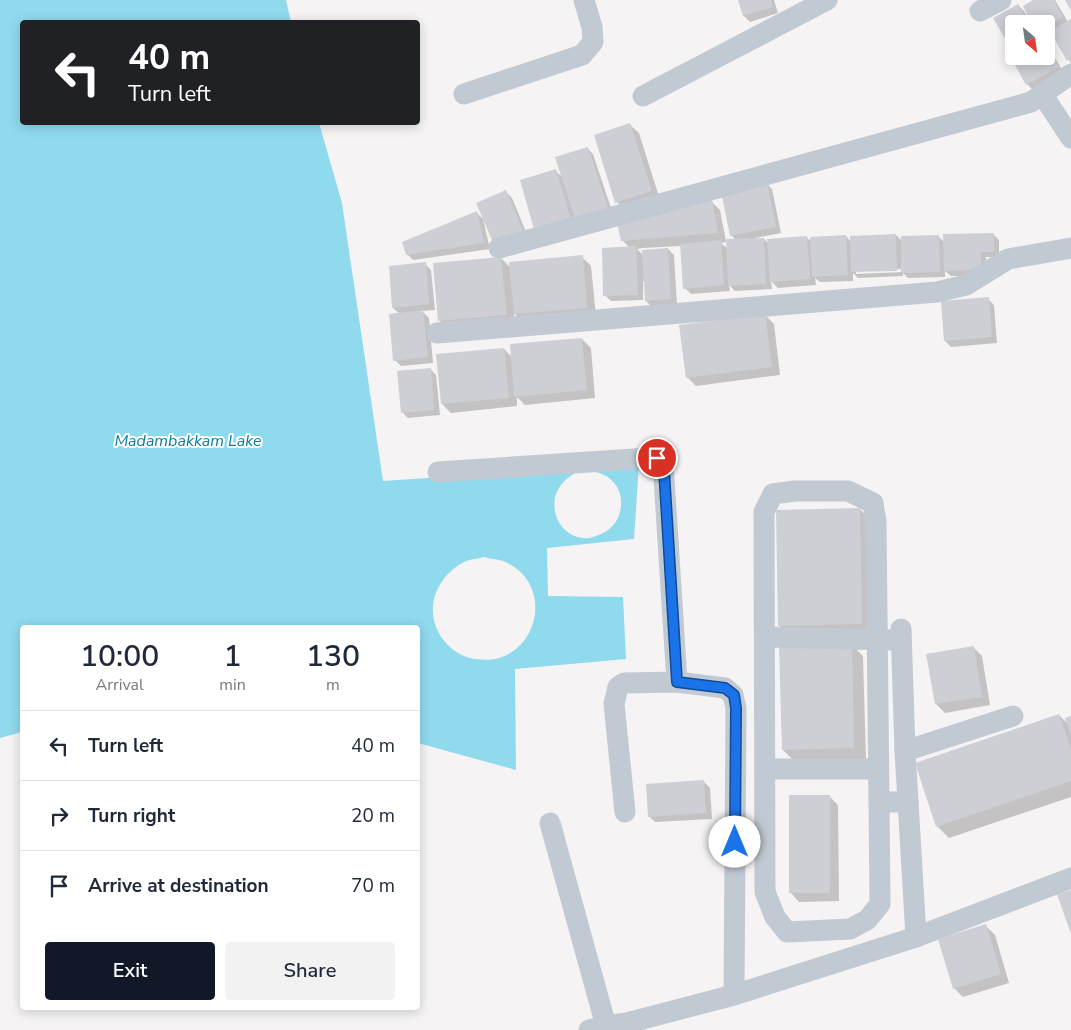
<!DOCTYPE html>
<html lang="en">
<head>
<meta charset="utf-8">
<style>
  :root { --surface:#fff; --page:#f2f2f3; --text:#1f2937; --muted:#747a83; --line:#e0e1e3; --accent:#111827 }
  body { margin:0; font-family:"Nunito Sans",sans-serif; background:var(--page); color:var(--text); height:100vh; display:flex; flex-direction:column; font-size:19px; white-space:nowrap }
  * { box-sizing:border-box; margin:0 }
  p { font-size:16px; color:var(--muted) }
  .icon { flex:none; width:28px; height:28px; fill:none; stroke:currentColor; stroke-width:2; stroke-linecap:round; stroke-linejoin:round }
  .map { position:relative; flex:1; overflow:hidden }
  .details { position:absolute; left:20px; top:625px; width:400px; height:385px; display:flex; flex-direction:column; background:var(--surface); border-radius:5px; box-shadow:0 2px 12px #0003 }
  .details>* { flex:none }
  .hud { position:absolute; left:20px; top:20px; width:400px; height:105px; border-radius:5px; box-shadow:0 2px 12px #0003; background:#202124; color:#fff; overflow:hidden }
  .needle { width:32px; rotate:151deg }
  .buttons { position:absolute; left:1005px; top:15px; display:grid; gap:10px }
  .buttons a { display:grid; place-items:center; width:50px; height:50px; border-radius:5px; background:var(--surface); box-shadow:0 2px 12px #0003; font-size:25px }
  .pin { position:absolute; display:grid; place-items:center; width:42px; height:42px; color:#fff; margin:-21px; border:2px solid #fff; border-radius:50%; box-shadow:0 1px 5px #0007 }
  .me { position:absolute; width:55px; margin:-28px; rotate:0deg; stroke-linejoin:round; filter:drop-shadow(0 0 4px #0008) }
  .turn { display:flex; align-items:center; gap:18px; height:105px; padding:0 25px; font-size:22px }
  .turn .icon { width:65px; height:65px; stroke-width:2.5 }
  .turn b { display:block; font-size:35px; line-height:42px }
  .eta { display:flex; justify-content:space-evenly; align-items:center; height:85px; text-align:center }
  .eta b { font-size:30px; font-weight:600; line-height:35px }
  .primary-button { display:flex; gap:10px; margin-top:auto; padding:10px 25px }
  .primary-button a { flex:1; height:58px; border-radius:5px; background:var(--accent); color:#fff; font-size:20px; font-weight:600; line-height:58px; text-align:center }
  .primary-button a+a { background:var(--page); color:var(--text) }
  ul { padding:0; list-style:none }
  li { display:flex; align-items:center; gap:15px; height:70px; padding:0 25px; border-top:1px solid var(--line) }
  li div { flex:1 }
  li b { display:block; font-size:19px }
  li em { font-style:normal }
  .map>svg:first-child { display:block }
</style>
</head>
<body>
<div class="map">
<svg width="1071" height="1030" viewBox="0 0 1071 1030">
  <rect width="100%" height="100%" fill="#f5f3f3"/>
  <path fill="#90daee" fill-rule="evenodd" d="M0,0H286L291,22H22V122L319,123L342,203L383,481L639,464L634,539L547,548L548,596L623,597L626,659L515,669L516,770L418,743V628H22V732L0,738ZM583,470C607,471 626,485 620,512C618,521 610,531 601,534C598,535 594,537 590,538C553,542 536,486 583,470ZM484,557C490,559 497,559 503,561C560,584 536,669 475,659C457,656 443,644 436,627C426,601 441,573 466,561C471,559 478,559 484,557Z"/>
  <g fill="#0003" fill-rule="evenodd">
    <polygon points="739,0 774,0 778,13 750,22 744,16"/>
    <polygon points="1036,0 1055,0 1068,22 1071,20 1071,63 1052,32 1046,36 1046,24"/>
    <polygon points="1018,5 1024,11 1031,24 1014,24 1014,50 995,18"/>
    <polygon points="1046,43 1064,73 1033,90 1027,84 1012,56 1046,56"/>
    <polygon points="629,124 639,133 660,200 626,211 617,202"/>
    <polygon points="587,148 593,154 613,214 582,224 573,215 577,228 542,238 556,171 563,178"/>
    <path d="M766,183L772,189L781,233L755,238V239H764L769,244L806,237L812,242L846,236L851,242L896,235L902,241L939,237L944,242L993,234L999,240V257H986L987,276H951L945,271V277L908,278L903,273V276L858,278L853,273V281L820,282L815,278L816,285L778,288L771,281L772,289L735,291L729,285L730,291L691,294L685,288L681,246L643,248V251L668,249L674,255L677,305L652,307L646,301L645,281H643V300L611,301L605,295L630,248L622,240L711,201L720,210L726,241L736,240L731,235ZM727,242L728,249L721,243ZM643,248V255L637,249ZM903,269L904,272L856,274V271Z"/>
    <polygon points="506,192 512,198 529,239 501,251"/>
    <polygon points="477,213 483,219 490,249 413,260 407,254"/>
    <polygon points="582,257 591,266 596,316 524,323 514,313 515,324 449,330 440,321 501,258 511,268"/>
    <polygon points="425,264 431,270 435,310 422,311 429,318 433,363 401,366 395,360 400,314 393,308"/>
    <polygon points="988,299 994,305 997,343 951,347 945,341"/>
    <polygon points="765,315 774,324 780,375 696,386 687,377"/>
    <polygon points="582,339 591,348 595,398 525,405 517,397 517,406 451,413 442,404 504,349 512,357"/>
    <polygon points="430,369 436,375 440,415 408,418 402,412"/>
    <polygon points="860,509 872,522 874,635 791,637 779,625"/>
    <polygon points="851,644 863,656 866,760 795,762 783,750"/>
    <polygon points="973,647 982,656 990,705 945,713 936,704"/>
    <polygon points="1059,715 1069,725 1071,717 1071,797 949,838 937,826"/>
    <polygon points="704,782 710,788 712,819 655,822 649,816"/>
    <polygon points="829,796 838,805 839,901 799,902 790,892"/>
    <polygon points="986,926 995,935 1009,983 963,997 954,988"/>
  </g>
  <g fill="#cdcfd5">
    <polygon points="738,0 771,0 773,7 743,16"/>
    <polygon points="1033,0 1054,0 1063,17 1046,27 1046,24 1032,24 1023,6"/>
    <polygon points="1065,0 1071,0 1071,11"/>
    <polygon points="1018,4 1029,24 1014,24 1014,45 1010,47 993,18"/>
    <polygon points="1071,19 1071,58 1067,61 1050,31"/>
    <polygon points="1046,44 1059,67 1026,85 1010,56 1014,53 1014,56 1046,56"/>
    <polygon points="630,123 652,191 615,203 594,135"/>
    <polygon points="588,147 608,208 575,219 555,157"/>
    <polygon points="556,169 572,222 535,233 520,180"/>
    <polygon points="767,182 776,227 730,236 721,191"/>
    <polygon points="506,190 524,233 494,245 476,203"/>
    <polygon points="712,200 718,233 621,241 617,223"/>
    <polygon points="477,211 484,243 406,255 402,242"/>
    <polygon points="994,233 994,252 981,252 981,270 944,271 943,234"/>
    <polygon points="896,234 897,271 851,272 850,236"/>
    <polygon points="846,235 848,275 812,277 810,237"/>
    <polygon points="939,235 940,272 901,273 901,236"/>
    <polygon points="807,236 810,279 770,282 767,239"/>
    <polygon points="764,238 766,284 728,286 726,239"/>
    <polygon points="721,240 724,285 683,289 680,244"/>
    <polygon points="636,246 638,295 603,296 602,248"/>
    <polygon points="668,248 671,299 645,301 642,250"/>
    <polygon points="583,255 587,308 514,314 509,262"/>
    <polygon points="501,257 507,315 438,321 433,263"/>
    <polygon points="426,262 429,304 392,308 389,266"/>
    <polygon points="989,297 992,337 944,341 941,301"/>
    <polygon points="423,310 428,357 393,361 389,314"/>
    <polygon points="765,314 772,367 686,378 679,325"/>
    <polygon points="582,338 587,390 514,397 510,344"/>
    <polygon points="504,348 509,398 441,404 436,354"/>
    <polygon points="431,368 434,410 401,413 397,371"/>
    <polygon points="860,508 862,624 778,626 776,510"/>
    <polygon points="852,643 854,748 782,750 779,645"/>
    <polygon points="974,646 982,697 935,704 926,654"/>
    <polygon points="1059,714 1071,749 1071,781 936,827 915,763"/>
    <polygon points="1071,716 1071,735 1065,718"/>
    <polygon points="704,780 706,813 648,817 646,784"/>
    <rect x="789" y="795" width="41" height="98"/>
    <polygon points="1071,890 1071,934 1057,894"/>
    <polygon points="986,924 1001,974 953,989 938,939"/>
  </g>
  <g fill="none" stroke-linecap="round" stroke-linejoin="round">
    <g stroke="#c1cad2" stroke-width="21">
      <polyline points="980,11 1001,0"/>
      <polyline points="464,94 582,55 593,42 592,27 584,0"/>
      <polyline points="1042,94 1071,138"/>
      <polyline points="643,96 827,0"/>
      <polyline points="499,248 1031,102 1071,74"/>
      <polyline points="437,333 937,292 966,285 1008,259 1071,248"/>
      <polyline points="438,472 634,459 657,458 663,462 677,682"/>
      <polyline points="901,629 905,751 916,937"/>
      <polyline points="765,637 892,640"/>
      <polyline points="905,751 1013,716"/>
      <polyline points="765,769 878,769"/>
      <polyline points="879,802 876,522 873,503 848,491 795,491 773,494 764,512 765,892 775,917 787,932 850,929 867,920 880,904 879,802 908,802"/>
      <polyline points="625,812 614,704 618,687 624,683 677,682 725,688 733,695 736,708 734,995 916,937 1071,878"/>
      <polyline points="550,823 606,1026 631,1022"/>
      <polyline points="589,1030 606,1026"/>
      <polyline points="634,1030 631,1022 734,995"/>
    </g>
  </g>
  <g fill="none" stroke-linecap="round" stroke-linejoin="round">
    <g stroke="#114b97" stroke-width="12">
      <polyline id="route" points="657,458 663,462 664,470 677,682 725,688 734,695 736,708 735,842"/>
    </g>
    <use href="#route" stroke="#1a73e8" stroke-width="9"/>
  </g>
  <g text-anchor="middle" stroke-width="4" stroke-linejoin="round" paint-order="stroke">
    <g font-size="16" font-style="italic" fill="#0c7c9b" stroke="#fff">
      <text x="188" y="446">Madambakkam Lake</text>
    </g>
  </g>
</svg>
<div class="buttons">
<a><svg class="needle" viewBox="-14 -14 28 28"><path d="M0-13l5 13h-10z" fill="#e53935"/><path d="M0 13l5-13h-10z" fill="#747a83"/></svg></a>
</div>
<div class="pin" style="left:657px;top:458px;background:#d93025"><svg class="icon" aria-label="arrive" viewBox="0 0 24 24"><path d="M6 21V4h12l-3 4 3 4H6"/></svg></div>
<svg class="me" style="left:735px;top:842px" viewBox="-20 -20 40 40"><circle r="19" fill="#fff"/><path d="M0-13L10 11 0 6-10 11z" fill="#1a73e8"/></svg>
<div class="hud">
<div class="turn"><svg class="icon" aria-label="left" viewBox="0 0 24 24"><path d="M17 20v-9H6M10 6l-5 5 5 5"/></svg><div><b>40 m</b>Turn left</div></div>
</div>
<section class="details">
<div class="eta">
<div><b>10:00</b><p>Arrival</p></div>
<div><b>1</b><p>min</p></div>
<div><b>130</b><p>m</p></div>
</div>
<ul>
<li><svg class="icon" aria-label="left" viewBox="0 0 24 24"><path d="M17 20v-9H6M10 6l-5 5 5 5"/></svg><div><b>Turn left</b></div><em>40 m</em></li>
<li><svg class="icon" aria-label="right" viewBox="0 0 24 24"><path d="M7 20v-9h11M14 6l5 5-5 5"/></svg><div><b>Turn right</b></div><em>20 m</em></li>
<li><svg class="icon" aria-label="arrive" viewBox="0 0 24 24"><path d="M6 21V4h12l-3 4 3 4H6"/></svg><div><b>Arrive at destination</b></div><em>70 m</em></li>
</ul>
<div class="primary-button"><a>Exit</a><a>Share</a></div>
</section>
</div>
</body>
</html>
